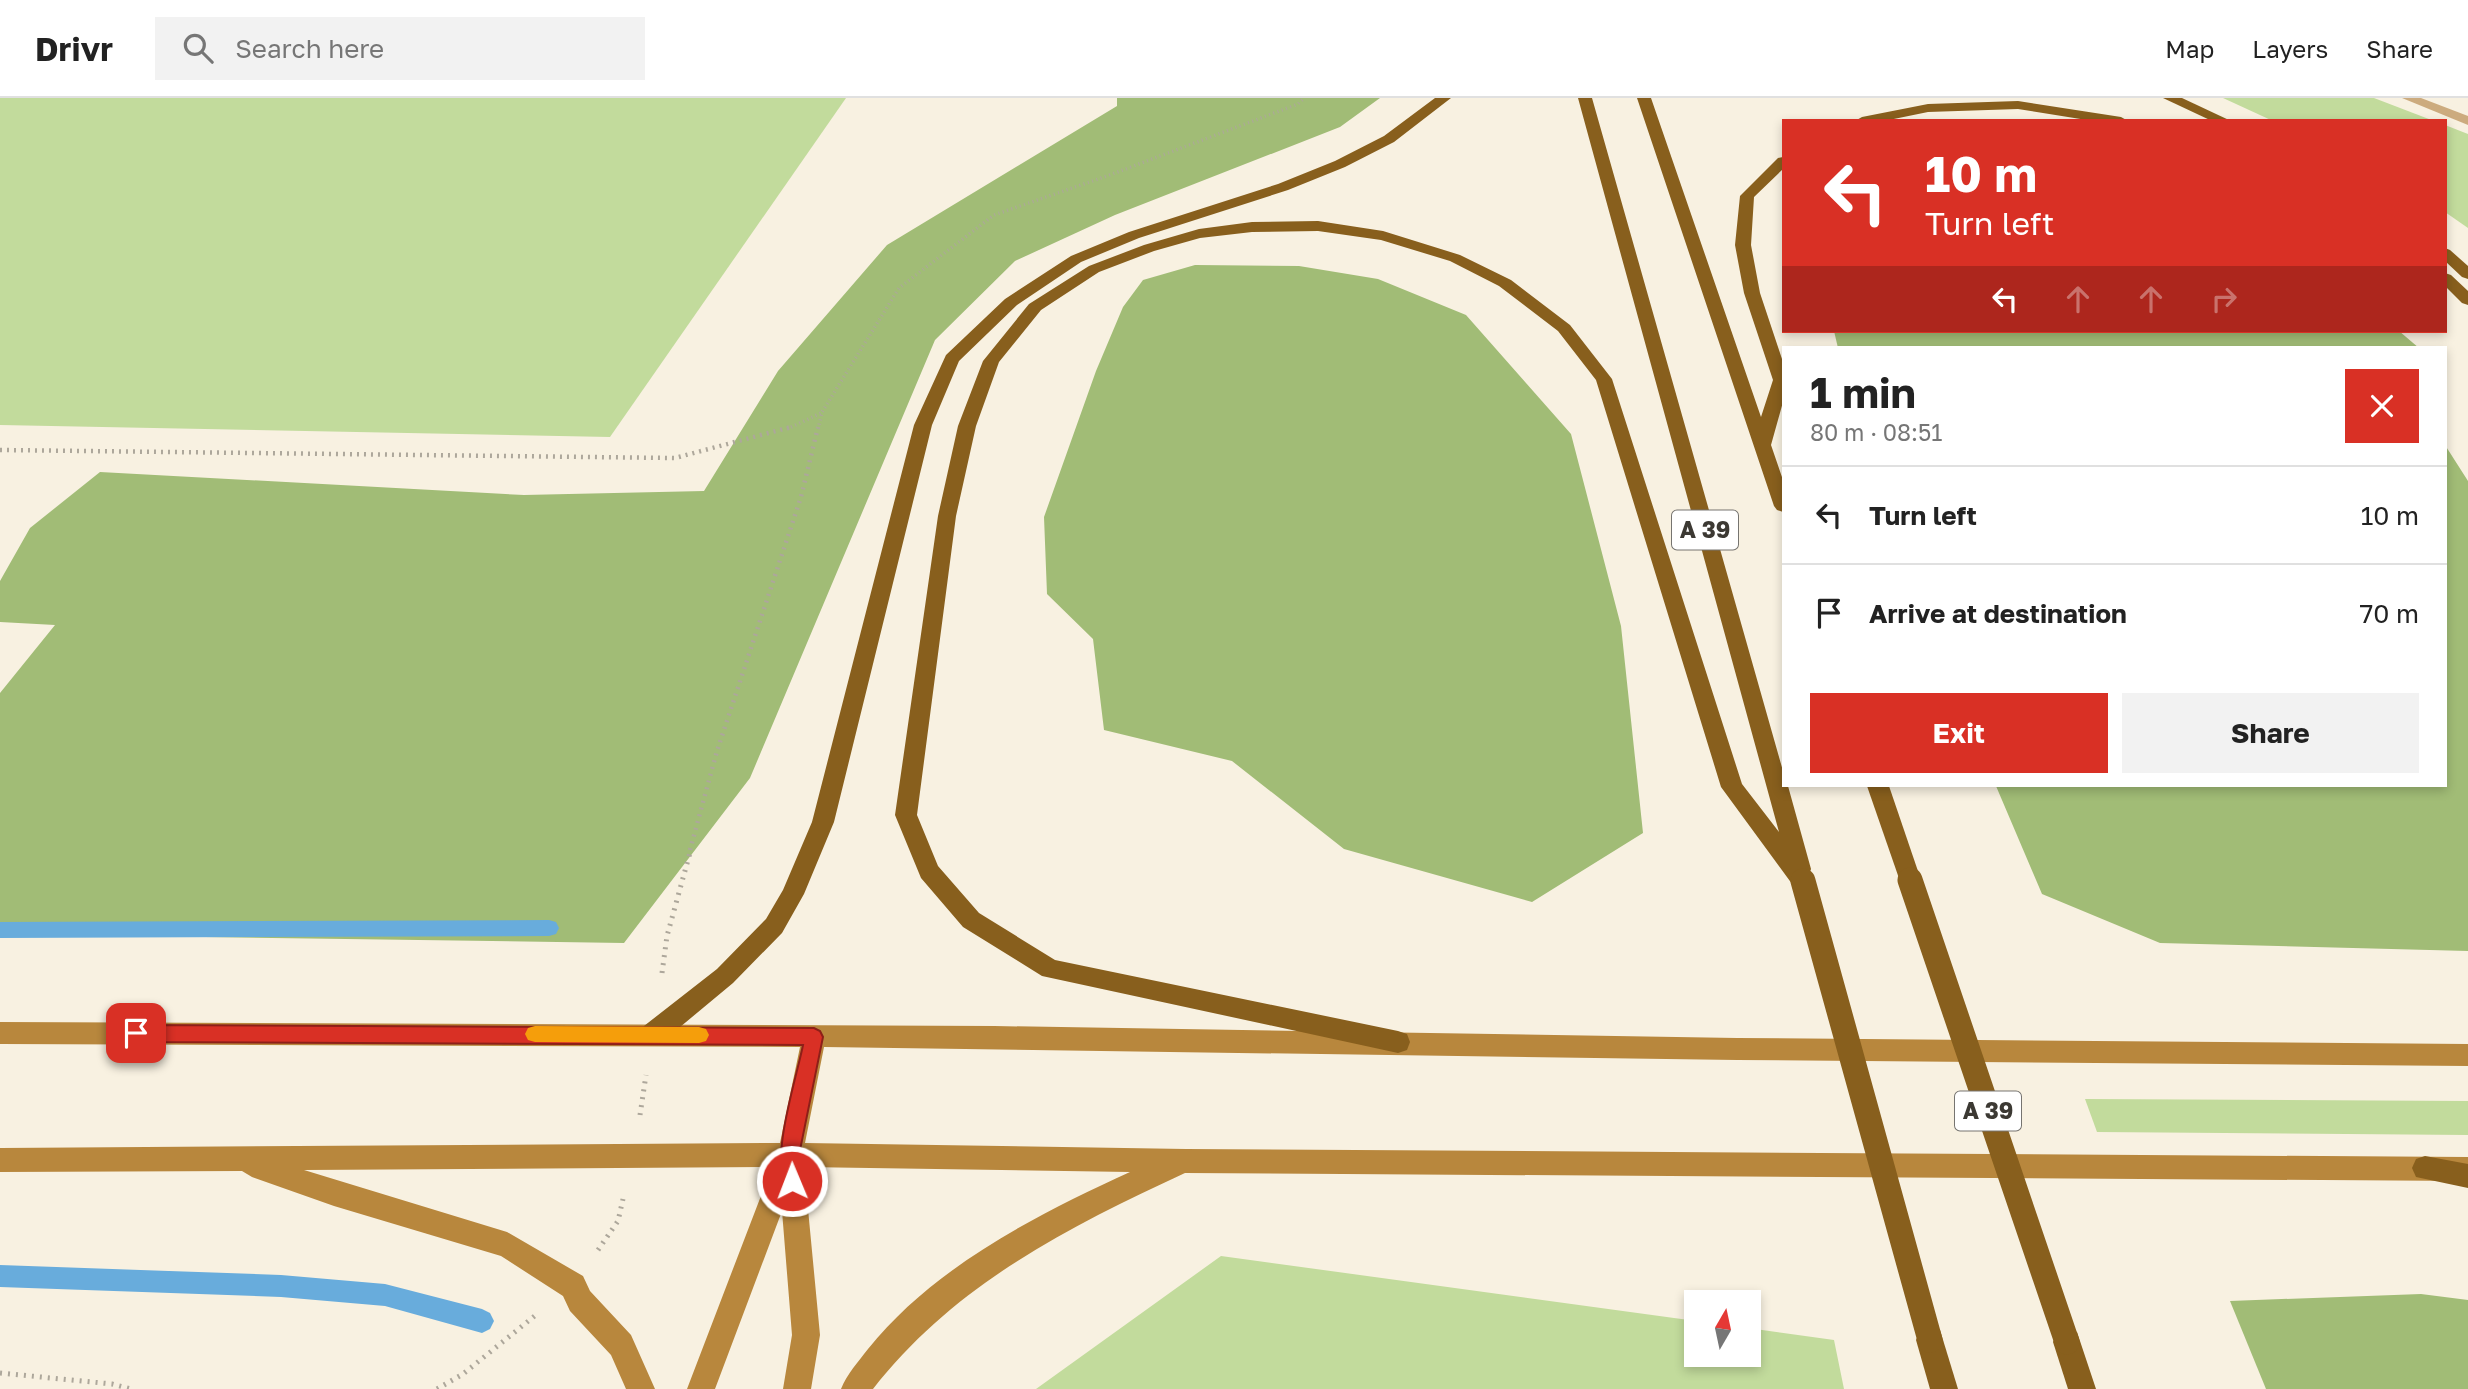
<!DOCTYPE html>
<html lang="en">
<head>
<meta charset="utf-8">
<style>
  :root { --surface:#fff; --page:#f2f2f2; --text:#222; --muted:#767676; --line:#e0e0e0; --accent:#d93025 }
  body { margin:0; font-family:"Golos Text",sans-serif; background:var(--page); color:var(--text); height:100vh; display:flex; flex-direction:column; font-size:26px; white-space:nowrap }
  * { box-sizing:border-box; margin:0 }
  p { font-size:23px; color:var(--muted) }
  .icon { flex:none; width:38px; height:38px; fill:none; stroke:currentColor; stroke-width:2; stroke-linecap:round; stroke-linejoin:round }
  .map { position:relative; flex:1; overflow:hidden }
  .side { position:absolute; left:1782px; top:248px; width:665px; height:441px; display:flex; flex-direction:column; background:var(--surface); border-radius:0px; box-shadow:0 4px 10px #0003 }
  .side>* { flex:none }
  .banner { position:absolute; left:1782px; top:21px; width:665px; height:214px; border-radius:0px; box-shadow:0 4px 10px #0003; background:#d93025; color:#fff; overflow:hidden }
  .needle { width:46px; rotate:9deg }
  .fabs { position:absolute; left:1684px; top:1192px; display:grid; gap:14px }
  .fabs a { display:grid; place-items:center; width:77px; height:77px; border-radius:0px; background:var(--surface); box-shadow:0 4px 10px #0003; font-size:35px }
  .pin { position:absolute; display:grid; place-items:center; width:60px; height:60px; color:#fff; margin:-30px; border-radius:14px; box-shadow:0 4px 10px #0006 }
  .me { position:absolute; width:77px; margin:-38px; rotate:359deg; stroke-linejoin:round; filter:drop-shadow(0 0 5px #0008) }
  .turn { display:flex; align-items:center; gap:24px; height:147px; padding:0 28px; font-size:32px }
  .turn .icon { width:91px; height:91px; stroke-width:2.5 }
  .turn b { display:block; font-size:49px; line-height:60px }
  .lanes { display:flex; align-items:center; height:66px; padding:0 28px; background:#0003; justify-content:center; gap:35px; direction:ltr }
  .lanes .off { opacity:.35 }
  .round { display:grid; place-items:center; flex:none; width:74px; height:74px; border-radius:0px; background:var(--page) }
  .summary { display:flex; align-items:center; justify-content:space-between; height:119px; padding:0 28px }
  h1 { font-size:42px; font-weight:700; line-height:52px }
  .action { display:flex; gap:14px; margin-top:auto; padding:14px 28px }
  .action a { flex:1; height:80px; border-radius:0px; background:var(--accent); color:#fff; font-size:28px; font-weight:700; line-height:80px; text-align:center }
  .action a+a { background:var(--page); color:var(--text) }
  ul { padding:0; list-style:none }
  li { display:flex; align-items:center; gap:21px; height:98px; padding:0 28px; border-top:2px solid var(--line) }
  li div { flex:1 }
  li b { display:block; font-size:26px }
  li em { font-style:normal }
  header { display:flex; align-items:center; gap:42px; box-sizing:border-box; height:98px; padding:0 35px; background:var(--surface); border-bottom:2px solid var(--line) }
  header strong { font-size:33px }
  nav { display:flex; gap:38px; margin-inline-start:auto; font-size:24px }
  .search { width:490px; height:63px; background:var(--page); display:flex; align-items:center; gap:18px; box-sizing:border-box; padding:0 24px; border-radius:0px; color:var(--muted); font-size:26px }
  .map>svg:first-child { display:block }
</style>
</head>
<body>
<header>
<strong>Drivr</strong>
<div class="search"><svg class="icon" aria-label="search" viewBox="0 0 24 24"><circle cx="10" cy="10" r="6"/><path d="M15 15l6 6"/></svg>Search here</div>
<nav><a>Map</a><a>Layers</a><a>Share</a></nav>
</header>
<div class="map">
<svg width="2468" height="1291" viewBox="0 0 2468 1291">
  <rect width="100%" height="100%" fill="#f8f1e1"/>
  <g fill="#c2db9c">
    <polygon points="0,0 846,0 610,339 0,327"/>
    <polygon points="2223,0 2374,0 2434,23 2273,23"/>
    <polygon points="2445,27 2468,36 2468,130 2445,114"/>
    <polygon points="2085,1001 2468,1003 2468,1037 2097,1034"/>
    <polygon points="1221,1158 1696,1223 1696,1256 1748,1256 1748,1230 1834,1242 1844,1291 1036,1291"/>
  </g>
  <g fill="#a1bc76">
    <polygon points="1117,0 1380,0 1340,29 1115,117 1015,163 935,242 750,680 624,845 0,836 0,595 55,527 0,524 0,483 30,430 100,374 524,397 704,393 778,273 887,147 1117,8"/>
    <polygon points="1195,167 1299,168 1378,181 1466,217 1571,336 1621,528 1643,735 1532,804 1344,751 1232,663 1104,632 1093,541 1047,496 1044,419 1096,273 1123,209 1143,182"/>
    <polygon points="1834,233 2399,233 2419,250 1838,250"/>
    <polygon points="2445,347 2468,383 2468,853 2160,845 2042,796 1996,688 2445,688"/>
    <polygon points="2421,1196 2468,1202 2468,1291 2266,1291 2230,1203"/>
  </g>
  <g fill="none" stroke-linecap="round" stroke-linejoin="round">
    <g fill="#68acdc" fill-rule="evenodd">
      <polygon points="549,822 556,824 559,830 556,836 549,838 0,840 0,824"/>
      <polygon points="0,1167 281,1177 385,1186 482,1211 490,1215 494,1223 490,1231 482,1235 385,1208 281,1199 0,1189"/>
    </g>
    <g stroke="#ada79b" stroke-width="3.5" stroke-dasharray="1 3.5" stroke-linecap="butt">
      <polyline points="787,331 821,315"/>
      <polyline points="818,331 822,314 899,190 994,117 1107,78 1298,6 1304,0"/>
    </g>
    <g stroke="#ada79b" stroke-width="4.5" stroke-dasharray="2 5" stroke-linecap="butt">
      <polyline points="0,352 675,360 791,329"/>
      <polyline points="690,752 717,653 801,399 818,329"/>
    </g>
    <g stroke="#ada79b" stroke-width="5" stroke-dasharray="2 6" stroke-linecap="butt">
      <polyline points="662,875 667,838 691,751"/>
      <polyline points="640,1017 646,977"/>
      <polyline points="598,1152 618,1123 623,1101"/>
      <polyline points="0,1275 112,1286 131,1291"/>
      <polyline points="437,1291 463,1276 537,1216"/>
    </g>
    <polygon fill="#ccab7e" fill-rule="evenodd" points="2402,0 2421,0 2468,18 2468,27"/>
    <path fill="#b8873d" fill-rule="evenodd" d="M0,924L994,928L1737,940L2468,946V968L1737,962L824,949L805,1045L1186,1051L2468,1059V1083L1185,1075C1068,1129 954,1187 873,1291H841C847,1276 858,1264 868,1251C934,1169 1036,1117 1130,1074L804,1069L820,1237L811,1291H783L792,1237L782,1113L715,1291H687L772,1069L304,1072L507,1134L583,1178L590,1193L631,1237L655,1291H626L611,1257L570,1213L563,1198L501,1158L334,1108L252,1079L242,1073L0,1074V1050L780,1045L800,949L0,946Z"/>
    <g fill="#885f1d" fill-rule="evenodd">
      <polygon points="1435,0 1451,0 1394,44 1345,69 1288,92 1139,140 1081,164 1017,207 959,263 932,327 834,724 804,796 782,835 733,885 662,944 653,947 644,944 641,936 644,928 717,871 766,821 783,792 812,724 914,327 946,257 1005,201 1071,158 1129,134 1278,86 1335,63 1384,38"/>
      <polygon points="1578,0 1592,0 1783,673 1783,688 1788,688 1811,771 1810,774 1814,783 1811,790 1803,792 1795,790 1721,689 1596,282 1558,233 1499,188 1450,163 1381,142 1318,133 1252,134 1200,140 1154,153 1099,174 1041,212 999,264 976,328 956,418 917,717 938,768 979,815 1055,862 1398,933 1407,936 1410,944 1407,952 1398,955 1042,878 963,829 921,780 895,717 938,418 958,328 983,263 1029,206 1089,168 1144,147 1199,131 1252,124 1318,123 1383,133 1460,157 1511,182 1570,227 1612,281 1742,686 1779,734"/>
      <polygon points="1637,0 1651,0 1761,319 1773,282 1744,195 1735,147 1740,98 1778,60 1783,59 1783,71 1754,99 1751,147 1760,195 1783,264 1783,304 1771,347 1783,382 1783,414 1777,412 1774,408"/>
      <polygon points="2163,0 2182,0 2231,23 2212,23"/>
      <polygon points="2018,3 2121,19 2128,23 2093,23 2018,11 1928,14 1884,23 1855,23 1862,19 1928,6"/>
      <polygon points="2445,150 2450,152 2468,168 2468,181 2462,179 2445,163"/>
      <polygon points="2445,175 2451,177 2468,193 2468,207 2462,205 2445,188"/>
      <polygon points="1867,688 1889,688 1921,782 1918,789 1910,791 1902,789"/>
      <polygon points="2425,1058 2468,1066 2468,1090 2416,1079 2412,1070 2416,1061"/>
      <polygon points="1930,1228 1940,1232 1958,1291 1930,1291 1916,1242 1920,1232"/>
      <polygon points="2067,1230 2077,1234 2096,1291 2068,1291 2053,1244 2057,1234"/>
    </g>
    <g stroke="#885f1d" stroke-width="25">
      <polyline points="1910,782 2067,1244"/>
      <polyline points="1803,783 1930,1242"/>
    </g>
  </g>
  <path fill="#d93025" stroke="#8d1f18" stroke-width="2" d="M136,927L814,930L820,933L823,939L799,1057L802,1083L799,1089L792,1092L785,1089C771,1057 796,982 803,947L136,944L129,941L127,935L129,929Z"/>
  <polygon fill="#f59e0b" points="535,928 699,929 706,931 709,937 706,943 699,945 535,944 528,942 525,936 528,930"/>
  <g text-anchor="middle" stroke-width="5" stroke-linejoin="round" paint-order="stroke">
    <g fill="#fff" stroke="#767470" stroke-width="2">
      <rect x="1672" y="412.5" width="66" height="39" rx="5"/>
      <rect x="1955" y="993.5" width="66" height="39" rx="5"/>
    </g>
    <g font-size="23" font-weight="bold" fill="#3c3933">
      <text x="1705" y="440">A 39</text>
      <text x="1988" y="1021">A 39</text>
    </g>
  </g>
</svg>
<div class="fabs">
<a><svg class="needle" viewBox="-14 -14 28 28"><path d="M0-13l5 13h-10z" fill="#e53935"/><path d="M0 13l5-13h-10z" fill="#767676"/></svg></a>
</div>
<div class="pin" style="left:136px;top:935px;background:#d93025"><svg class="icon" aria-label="arrive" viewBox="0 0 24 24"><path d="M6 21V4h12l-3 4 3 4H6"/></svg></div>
<svg class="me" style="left:792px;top:1083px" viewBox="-20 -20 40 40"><circle r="17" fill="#d93025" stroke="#fff" stroke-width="3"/><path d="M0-11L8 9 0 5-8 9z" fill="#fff"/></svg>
<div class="banner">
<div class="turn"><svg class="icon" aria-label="left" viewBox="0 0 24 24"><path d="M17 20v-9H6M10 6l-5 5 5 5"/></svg><div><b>10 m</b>Turn left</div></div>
<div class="lanes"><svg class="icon" aria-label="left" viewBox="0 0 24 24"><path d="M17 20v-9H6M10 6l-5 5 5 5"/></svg><svg class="icon off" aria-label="ahead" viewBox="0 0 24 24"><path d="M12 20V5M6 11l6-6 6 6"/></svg><svg class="icon off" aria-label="ahead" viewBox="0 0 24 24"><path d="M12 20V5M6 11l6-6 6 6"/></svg><svg class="icon off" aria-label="right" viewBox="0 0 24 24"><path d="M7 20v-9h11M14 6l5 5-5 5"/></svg></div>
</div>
<section class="side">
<div class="summary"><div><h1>1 min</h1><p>80 m · 08:51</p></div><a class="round" style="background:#d93025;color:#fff"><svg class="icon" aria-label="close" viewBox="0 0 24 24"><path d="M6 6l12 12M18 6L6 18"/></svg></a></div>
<ul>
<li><svg class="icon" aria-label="left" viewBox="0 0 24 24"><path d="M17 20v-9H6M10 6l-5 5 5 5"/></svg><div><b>Turn left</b></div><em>10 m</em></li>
<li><svg class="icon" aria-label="arrive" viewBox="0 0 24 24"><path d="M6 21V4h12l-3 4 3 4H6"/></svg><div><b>Arrive at destination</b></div><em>70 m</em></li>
</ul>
<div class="action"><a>Exit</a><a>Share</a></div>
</section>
</div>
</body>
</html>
